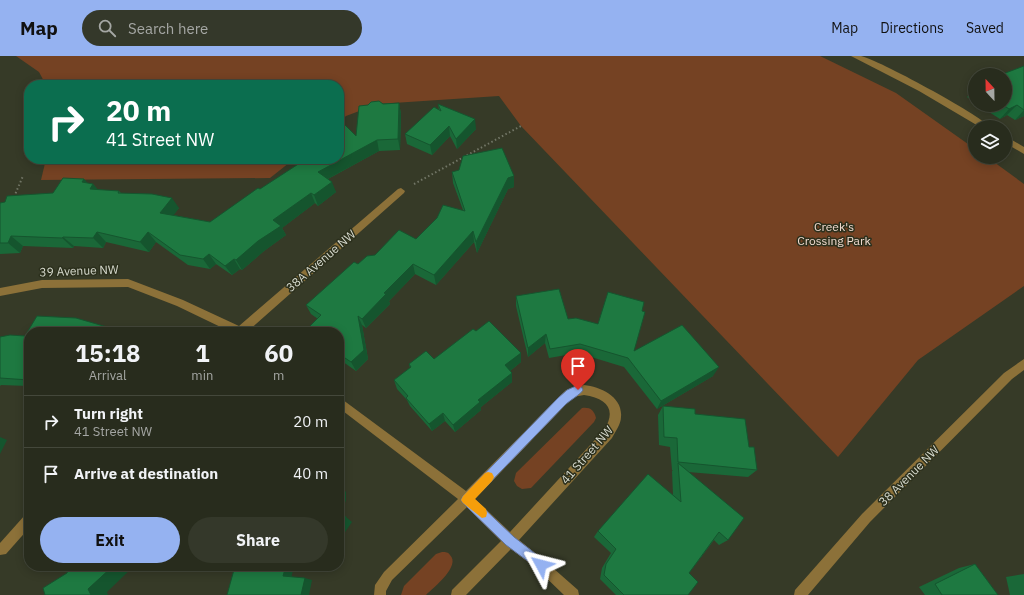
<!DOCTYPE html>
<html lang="en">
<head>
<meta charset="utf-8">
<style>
  :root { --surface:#282c1d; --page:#34382a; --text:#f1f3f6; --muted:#a5a7a4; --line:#44483b; --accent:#95b2f1 }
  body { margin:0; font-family:"IBM Plex Sans",sans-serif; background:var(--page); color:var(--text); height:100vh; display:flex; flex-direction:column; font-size:15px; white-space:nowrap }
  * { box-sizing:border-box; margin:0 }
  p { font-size:13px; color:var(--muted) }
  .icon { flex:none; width:22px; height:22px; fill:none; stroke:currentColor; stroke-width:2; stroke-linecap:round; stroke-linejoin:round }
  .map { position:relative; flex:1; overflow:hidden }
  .details { position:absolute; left:24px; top:271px; width:320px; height:244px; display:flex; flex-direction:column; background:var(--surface); border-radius:16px; box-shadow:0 2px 10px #0003,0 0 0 1px var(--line) }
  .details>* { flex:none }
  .banner { position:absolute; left:24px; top:24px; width:320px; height:84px; border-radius:16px; box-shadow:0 2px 10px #0003,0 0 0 1px var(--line); background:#0b6e4f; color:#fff; overflow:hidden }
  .needle { width:26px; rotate:338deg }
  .tools { position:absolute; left:968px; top:12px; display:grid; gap:8px }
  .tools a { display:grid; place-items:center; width:44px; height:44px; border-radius:50%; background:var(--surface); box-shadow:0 2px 10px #0003,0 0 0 1px var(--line); font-size:20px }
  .pin { position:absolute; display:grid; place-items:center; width:34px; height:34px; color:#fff; margin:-41px -17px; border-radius:50% 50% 50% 0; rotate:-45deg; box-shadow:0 0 4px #0007 }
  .pin .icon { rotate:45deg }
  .me { position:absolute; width:44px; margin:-22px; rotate:308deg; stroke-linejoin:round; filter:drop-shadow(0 0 3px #0008) }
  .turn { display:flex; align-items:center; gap:14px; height:84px; padding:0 16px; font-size:18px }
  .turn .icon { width:52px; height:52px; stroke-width:2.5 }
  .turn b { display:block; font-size:28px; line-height:34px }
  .eta { display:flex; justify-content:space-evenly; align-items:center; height:68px; text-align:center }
  .eta b { font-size:24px; font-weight:700; line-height:28px }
  .button { display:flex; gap:8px; margin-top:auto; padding:8px 16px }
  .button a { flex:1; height:46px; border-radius:24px; background:var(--accent); color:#111; font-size:16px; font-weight:700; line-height:46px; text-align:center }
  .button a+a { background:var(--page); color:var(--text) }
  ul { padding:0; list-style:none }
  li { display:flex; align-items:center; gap:12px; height:52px; padding:0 16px; border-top:1px solid var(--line) }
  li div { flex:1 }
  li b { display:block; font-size:15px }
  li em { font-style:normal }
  header { display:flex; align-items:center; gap:24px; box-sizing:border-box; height:56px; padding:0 20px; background:var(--accent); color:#111 }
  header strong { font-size:19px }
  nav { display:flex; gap:22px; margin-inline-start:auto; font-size:14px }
  .search { width:280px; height:36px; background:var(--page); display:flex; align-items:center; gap:10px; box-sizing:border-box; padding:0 14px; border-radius:22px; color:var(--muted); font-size:15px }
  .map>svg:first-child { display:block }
</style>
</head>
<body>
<header>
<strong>Map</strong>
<div class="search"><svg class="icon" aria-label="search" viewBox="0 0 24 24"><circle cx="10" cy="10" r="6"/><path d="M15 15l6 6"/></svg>Search here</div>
<nav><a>Map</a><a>Directions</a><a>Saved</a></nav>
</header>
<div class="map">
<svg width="1024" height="539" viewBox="0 0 1024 539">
  <rect width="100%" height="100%" fill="#363a27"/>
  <g fill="#754223">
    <polygon points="16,0 820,0 896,37 975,93 975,101 987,101 1024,128 1024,230 918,304 838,401 521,70 499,40 378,48 346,60 339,66 339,29 46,29 39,16"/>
    <polygon points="46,103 294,103 270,122 41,124"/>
    <path d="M582,352C590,351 594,354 596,362L594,366L531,432L522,433L517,430L514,425L516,417Z"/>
    <path d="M442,496C446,496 448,496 450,499C461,510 434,531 426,539H401L404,530L436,498Z"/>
  </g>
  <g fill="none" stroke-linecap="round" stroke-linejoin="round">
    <g stroke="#727666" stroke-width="2" stroke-dasharray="1.5 2.5" stroke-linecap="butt">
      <polyline points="414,128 521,70"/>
      <polyline points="14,141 23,120"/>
    </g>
    <g fill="#8c7139" fill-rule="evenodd">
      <path d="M851,0C854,0 858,0 861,0C877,3 980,59 990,71H980L919,35Z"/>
      <polygon points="1005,80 1024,91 1024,98 1005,87"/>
      <polygon points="401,132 405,135 404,137 247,276 231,276 177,250 128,231 42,232 0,240 0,232 42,224 128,223 183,244 239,270 398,133"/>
      <polygon points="1024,303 1024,314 1012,323 870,466 808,539 794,539 795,534 862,458 1004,317"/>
      <path d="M584,329C601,331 623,341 621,361C621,368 615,376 612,382L519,484L545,505L578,534L579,539H564L537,513L511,493L466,539H451L452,534L501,485L467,451L392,524L386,535V539H374L375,529L384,516L458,443L339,352V341L466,435L566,334ZM584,339C607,342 617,354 604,374L510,476L475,443L573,341Z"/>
      <polygon points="29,457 29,472 6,498 0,499 0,487 25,459"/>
    </g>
  </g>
  <g fill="#1a6838">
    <polygon points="1024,10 1024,60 1015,64 1007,59 1000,63 978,49 1005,49"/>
    <polygon points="975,31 975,47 967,41"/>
    <polygon points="399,47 401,58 400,94 379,95 328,123 336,136 318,150 315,147 282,172 286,179 264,195 242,214 240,213 232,219 216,208 210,213 188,209 156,186 149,196 106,186 103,192 74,190 73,192 23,190 20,197 0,198 0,147 53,137 84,123 87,127 93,128 98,134 119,135 121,137 179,152 173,159 210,166 260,133 356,80 383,48"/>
    <polygon points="438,48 476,73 457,93 450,80 432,99 407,88 405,78 439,54"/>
    <polygon points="452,116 514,131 508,133 477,197 474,186 436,229 415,218 389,245 390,248 366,272 362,269 368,303 356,315 339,303 339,276 309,276 308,275 309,274 308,272 318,263 311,258 306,249 358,208 375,199 416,183 463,154 453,127"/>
    <polygon points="516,240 568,263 598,268 634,295 713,320 657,353 624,311 578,297 549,302 545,287 528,301 516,250"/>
    <polygon points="476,275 521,306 510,315 512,317 512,326 481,351 481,354 455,376 445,365 432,375 410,350 407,344 397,333 394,324 410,312 409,308 434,303"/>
    <polygon points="29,276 29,330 1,329 0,330 0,281 25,280"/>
    <polygon points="663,350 695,358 749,391 757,414 748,421 688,416 728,484 719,489 714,484 689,517 688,539 616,539 600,523 602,512 611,497 594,481 598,475 673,439 672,415 673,414 672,414 670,391 659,389 658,359"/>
    <polygon points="975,508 998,539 925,539 919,531 959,512"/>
    <polygon points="1024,518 1024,539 1010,539 1006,521"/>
  </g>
  <g fill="#15552e">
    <polygon points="399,47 401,58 400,94 398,83"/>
    <polygon points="1017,49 1007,59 1000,63 1009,53"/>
    <polygon points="1024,54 1024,60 1015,64"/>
    <polygon points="475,63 476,73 457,93 456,83"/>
    <polygon points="449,70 450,80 432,99 430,89"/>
    <polygon points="377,84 379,95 322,126 318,116"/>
    <polygon points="514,120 514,131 508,133 477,197 476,186 508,122"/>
    <polygon points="84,123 91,131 93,128 102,138 99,144 82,126"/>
    <polygon points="332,126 336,136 318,150 314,139"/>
    <polygon points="311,137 315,147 282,172 286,179 264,195 242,214 236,204 273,164"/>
    <polygon points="172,142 179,152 168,167 160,157"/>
    <polygon points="473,175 474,186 436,229 434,219"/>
    <polygon points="97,176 106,186 103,192 93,182"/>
    <polygon points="148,176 156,186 149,196 140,186"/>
    <polygon points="11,180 23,190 20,197 8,187"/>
    <polygon points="63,181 74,190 73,192 62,182"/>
    <polygon points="209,198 216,208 210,213 203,203"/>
    <polygon points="234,203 240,213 232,219 225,210"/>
    <polygon points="413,208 415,218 389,245 390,248 366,272 362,263 384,237"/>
    <polygon points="358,260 362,269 368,303 356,315 351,306"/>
    <polygon points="107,271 113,276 103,276"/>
    <polygon points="546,278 545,287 528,301 528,292"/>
    <polygon points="521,297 521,306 505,319 505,309"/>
    <polygon points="719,311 713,320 657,353 661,345"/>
    <polygon points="512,317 512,326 481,351 481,354 455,376 453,369 478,344"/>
    <polygon points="443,357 445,365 432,375 429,368"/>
    <polygon points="0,381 7,384 0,398"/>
    <polygon points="340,430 346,436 346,444 341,459 339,457 339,443"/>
    <polygon points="346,461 352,466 339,485 339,472"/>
    <polygon points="113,510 134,510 107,536 108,539 91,539 88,533"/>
    <polygon points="286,510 294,510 291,523 283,520"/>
    <polygon points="305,522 312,524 309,539 301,539"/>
  </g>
  <g fill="#1e7941" stroke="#15552e">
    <polygon points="1024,10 1024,54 1017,49 1009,53 1003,49 1005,49 1005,19 1000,19"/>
    <polygon points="379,45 383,48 399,47 398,83 377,84 318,116 332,126 314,139 311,137 273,164 281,170 258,185 236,204 234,203 225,210 209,198 203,203 180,199 148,176 140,186 97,176 93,182 63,181 62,182 11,180 8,187 0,187 0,147 5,146 7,140 53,137 63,122 84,123 82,126 93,128 90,133 119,135 118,137 152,138 172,142 160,157 210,166 258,132 260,133 306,103 339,103 339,63 356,80 359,50 368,49 371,46"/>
    <polygon points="438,48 475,63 456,83 449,70 430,89 405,78 434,51 441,55"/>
    <polygon points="502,92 514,120 508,122 476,186 473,175 434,219 413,208 384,237 386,238 362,263 358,260 364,294 351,306 339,298 339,276 309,276 308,275 310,273 308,272 321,259 306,249 354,206 358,208 367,200 375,199 399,174 416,183 437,162 443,149 465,155 452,116 459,114 463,100"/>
    <polygon points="559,233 568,263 576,262 598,268 608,236 644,246 642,255 645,256 634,295 682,269 719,311 661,345 628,302 580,288 550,293 546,278 528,292 516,240"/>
    <polygon points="37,260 76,262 107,271 103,276 29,276 29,324 0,322 0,281 10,279 25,280"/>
    <polygon points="489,265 521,297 505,309 512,317 478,344 480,346 453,369 443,357 429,368 406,342 408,340 394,324 411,311 409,308 426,295 434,303 473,273 476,275"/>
    <polygon points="663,350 695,353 695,358 745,363 749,391 754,391 757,414 678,406 677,382 664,381"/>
    <polygon points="678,407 744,462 728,484 719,476 689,517 698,526 688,539 624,539 604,519 606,508 616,493 598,475 648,418 681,446"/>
    <polygon points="339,429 340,430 341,438 339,443"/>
    <polygon points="339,456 346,461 339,472"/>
    <polygon points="975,508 998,539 942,539 935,528"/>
    <polygon points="69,510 113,510 88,533 91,539 45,539 43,532 67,517"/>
    <polygon points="235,510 286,510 283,520 305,522 301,539 227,539"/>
  </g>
  <path fill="#95b2f1" stroke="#61749d" d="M578,329L581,330L583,334C581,338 569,345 565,349L474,443L514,481L545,505L547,509L545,513L541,515L506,489L463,447L461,444L463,440L558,342L567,334Z"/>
  <polygon fill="#f59e0b" points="488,416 492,417 494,421 492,425 475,443 486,453 487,457 486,461 482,462 463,447 461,444 463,440 485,417"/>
  <g text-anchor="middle" stroke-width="3" stroke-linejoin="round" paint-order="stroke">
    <g font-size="12" fill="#f3dcd0" stroke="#2c301d">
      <text x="834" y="175">Creek's<tspan x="834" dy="14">Crossing Park</tspan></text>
    </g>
    <g font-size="12" fill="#d8dbcf" stroke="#2c301d">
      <text transform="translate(321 205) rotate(-41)" y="4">38A Avenue NW</text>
      <text transform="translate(79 215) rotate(-2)" y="4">39 Avenue NW</text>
      <text transform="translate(587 399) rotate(-49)" y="4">41 Street NW</text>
      <text transform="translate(909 420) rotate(-45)" y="4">38 Avenue NW</text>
    </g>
  </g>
</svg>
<div class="tools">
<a><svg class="needle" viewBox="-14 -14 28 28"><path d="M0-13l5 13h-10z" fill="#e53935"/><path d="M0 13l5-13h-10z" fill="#a5a7a4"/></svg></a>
<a><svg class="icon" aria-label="layers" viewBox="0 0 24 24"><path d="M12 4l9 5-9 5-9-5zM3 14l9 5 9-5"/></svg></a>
</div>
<div class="pin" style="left:578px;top:334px;background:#d93025"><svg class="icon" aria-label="arrive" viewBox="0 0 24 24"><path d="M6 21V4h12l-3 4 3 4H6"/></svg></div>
<svg class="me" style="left:541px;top:509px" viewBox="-20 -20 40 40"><path d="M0-17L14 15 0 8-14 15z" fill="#95b2f1" stroke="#fff" stroke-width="4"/></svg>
<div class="banner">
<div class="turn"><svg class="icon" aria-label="right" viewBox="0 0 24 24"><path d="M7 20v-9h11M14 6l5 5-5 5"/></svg><div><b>20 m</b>41 Street NW</div></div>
</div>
<section class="details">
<div class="eta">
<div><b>15:18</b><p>Arrival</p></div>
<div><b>1</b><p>min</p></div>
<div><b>60</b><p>m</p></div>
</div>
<ul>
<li><svg class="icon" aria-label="right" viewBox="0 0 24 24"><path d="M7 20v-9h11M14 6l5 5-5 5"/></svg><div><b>Turn right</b><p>41 Street NW</p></div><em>20 m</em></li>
<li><svg class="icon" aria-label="arrive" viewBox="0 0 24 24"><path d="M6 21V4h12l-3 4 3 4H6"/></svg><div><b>Arrive at destination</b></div><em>40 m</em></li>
</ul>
<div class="button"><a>Exit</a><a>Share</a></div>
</section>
</div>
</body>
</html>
